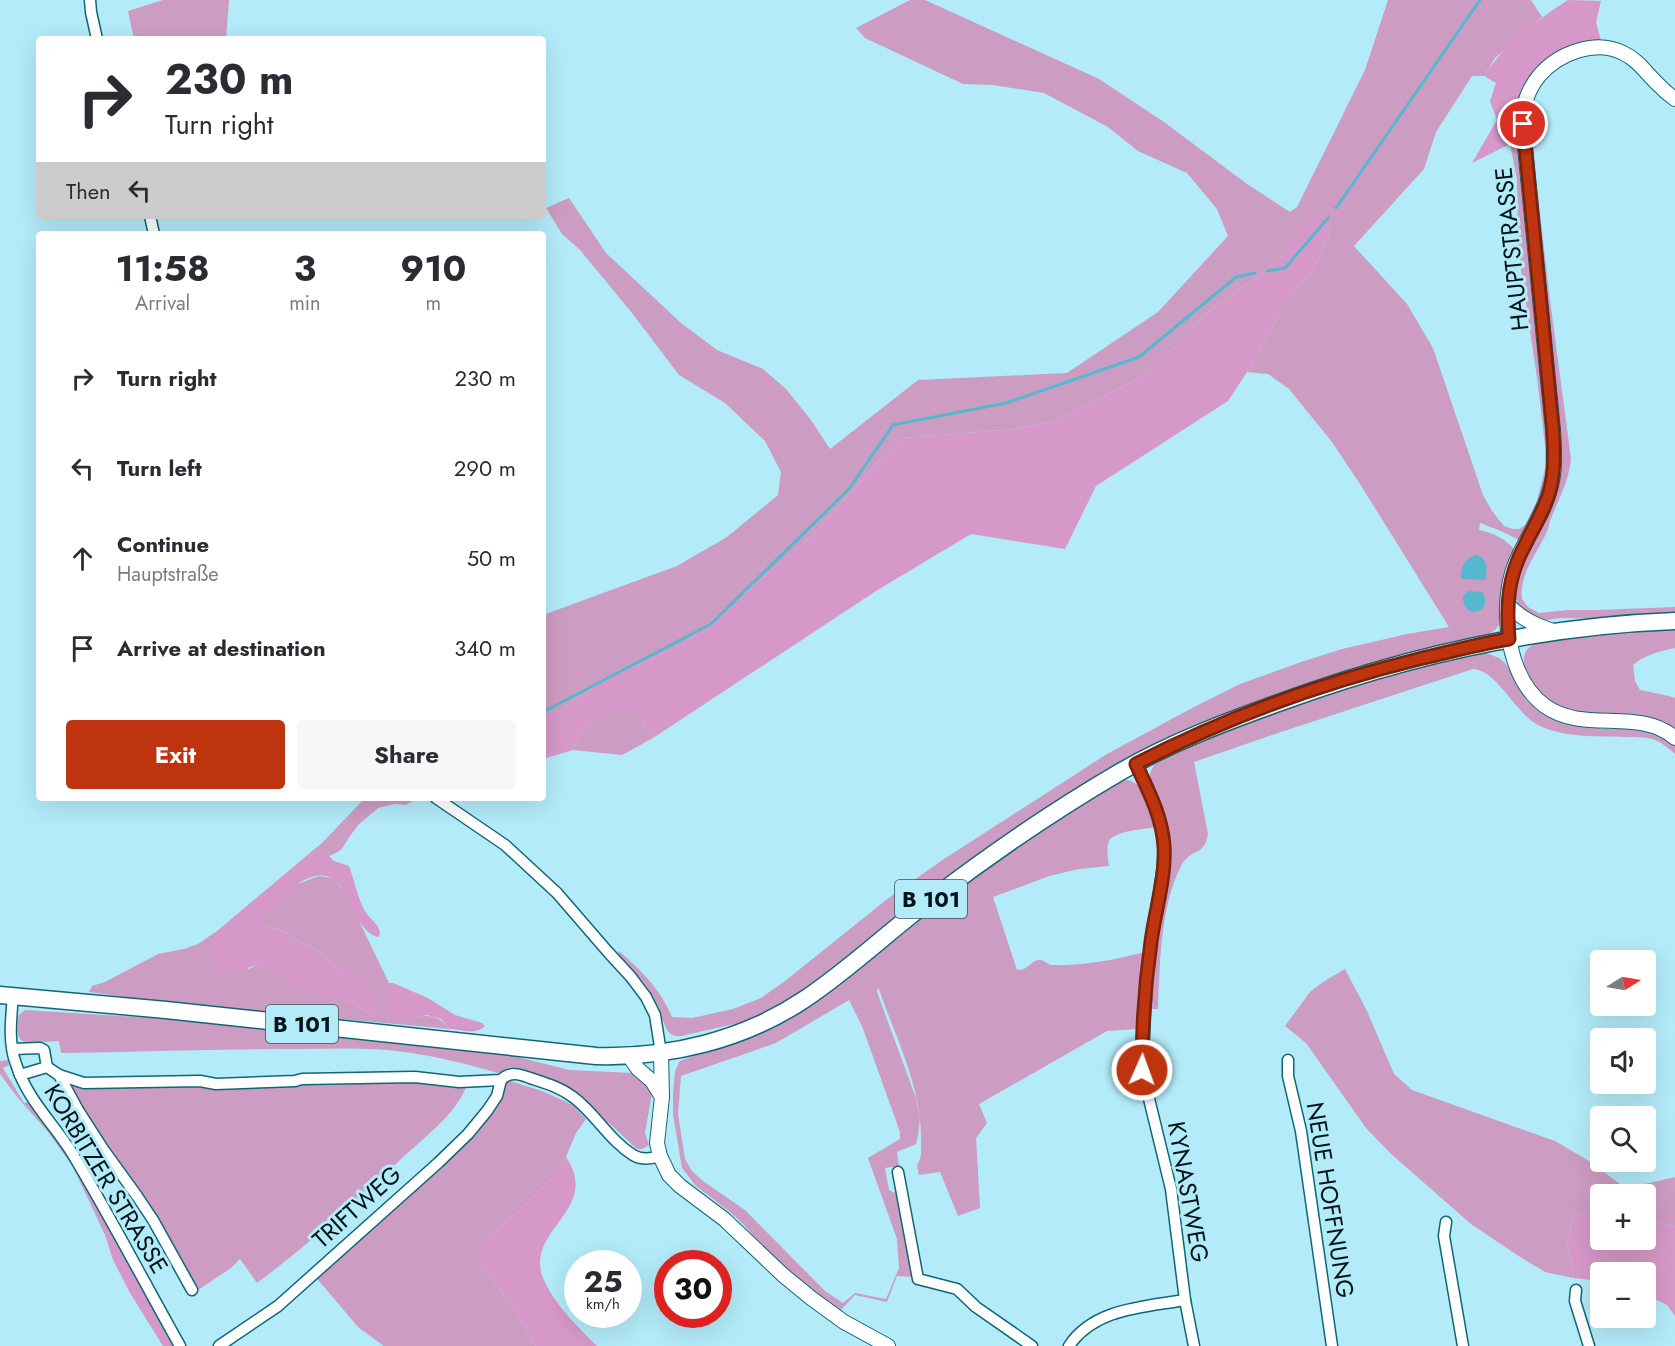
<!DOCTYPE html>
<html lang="en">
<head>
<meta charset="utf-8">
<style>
  :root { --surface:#fff; --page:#f7f7f7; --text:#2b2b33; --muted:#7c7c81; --accent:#bd340f }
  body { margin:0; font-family:Jost,sans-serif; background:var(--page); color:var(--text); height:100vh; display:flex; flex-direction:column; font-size:22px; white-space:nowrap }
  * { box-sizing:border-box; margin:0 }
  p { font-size:20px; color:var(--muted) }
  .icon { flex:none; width:33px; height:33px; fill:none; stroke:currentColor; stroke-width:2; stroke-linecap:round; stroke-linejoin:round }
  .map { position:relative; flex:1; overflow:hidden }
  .panel { position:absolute; left:36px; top:231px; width:510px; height:570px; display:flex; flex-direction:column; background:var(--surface); border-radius:6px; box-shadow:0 6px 24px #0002 }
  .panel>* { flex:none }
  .guide { position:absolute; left:36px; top:36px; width:510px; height:183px; border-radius:6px; box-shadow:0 6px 24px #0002; background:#fff; color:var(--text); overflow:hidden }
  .needle { width:39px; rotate:79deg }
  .controls { position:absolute; left:1590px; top:950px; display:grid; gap:12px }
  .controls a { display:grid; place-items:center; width:66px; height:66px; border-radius:6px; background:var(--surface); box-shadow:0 6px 24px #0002; font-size:30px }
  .speed { position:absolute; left:564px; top:1250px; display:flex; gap:12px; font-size:30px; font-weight:700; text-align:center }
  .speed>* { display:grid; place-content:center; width:78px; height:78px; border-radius:50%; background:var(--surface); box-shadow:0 6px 24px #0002; line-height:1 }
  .speed small { font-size:15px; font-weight:400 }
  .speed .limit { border:9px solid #d22; background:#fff; color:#111 }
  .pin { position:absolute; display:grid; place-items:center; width:51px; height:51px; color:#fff; margin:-26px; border:3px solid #fff; border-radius:50%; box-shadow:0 2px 6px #0007 }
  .me { position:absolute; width:66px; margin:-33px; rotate:2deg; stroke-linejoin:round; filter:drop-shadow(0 0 4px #0008) }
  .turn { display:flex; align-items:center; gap:21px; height:126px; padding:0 30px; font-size:27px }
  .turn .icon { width:78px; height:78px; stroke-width:2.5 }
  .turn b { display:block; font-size:42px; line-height:51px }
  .then { display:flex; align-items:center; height:57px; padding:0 30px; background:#0003; gap:12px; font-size:22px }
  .eta { display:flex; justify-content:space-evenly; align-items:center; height:102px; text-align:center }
  .eta b { font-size:36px; font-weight:700; line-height:42px }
  .primary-button { display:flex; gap:12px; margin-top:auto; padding:12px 30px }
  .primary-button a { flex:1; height:69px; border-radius:6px; background:var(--accent); color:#fff; font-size:24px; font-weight:700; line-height:69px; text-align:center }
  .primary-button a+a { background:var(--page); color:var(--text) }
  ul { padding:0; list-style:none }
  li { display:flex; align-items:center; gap:18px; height:90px; padding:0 30px }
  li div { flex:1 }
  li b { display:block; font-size:22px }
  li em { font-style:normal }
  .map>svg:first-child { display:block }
</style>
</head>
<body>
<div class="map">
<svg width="1675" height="1346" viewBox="0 0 1675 1346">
  <rect width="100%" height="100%" fill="#b3ebf9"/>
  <g fill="#cd9cc2" fill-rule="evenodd">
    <polygon points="163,0 229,0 226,39 134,39 128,11"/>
    <path d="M910,0H925L1099,79L1164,122L1247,184L1290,212L1297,207L1365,70L1388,0H1531L1542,17L1495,58L1484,76H1472L1436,132L1424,169L1354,246L1407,304L1433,348L1483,495L1492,511L1504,526L1513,529H1519L1525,525L1537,501L1545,469V445L1537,378L1518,249L1517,180L1510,144L1524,137L1532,98L1530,126L1549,292L1571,459C1568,484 1559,498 1550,521C1549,525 1548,530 1546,534C1536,554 1519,575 1522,599L1528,607L1539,613L1568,610H1597L1675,607V614L1606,619L1561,618L1538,621C1532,616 1523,612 1519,606C1507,588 1523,562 1529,545L1501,531L1480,523L1479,530C1493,533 1507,539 1515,551L1501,617L1499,625L1495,630L1489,634L1450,642L1403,655L1189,729L794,996L769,1011L743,1022L681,1036C676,1036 671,1036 668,1031C663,1024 661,1012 657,1004C647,983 635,971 618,955L619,951C641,970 661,990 672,1017L692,1018L733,1009L761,998L785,981L886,900L941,861L1107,754L1194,707L1240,684L1301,662L1342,649L1407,634L1449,627L1360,484L1332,442L1289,389L1268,374L1247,372L1290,297L1315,267L1330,232L1322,215L1308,217L1278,261L1210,310L1154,369L1098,400L1056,421L1015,429L903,438L877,463L811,537L684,644L609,678L560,710L543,716V615L677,566L727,537L778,495L781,472L765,441L725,403L679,375L632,313L580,250L562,234L546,208L569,198L606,253L681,323L717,350L763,369L786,389L811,420L830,449L918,380L1067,373L1158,312L1228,236L1217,209L1187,173L1138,151L1108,127L1044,93L993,85L963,84L865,38L856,28Z"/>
    <path d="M1675,628V648C1660,651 1645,655 1633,665L1635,681L1640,690L1669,696L1675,698V730C1656,727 1636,724 1617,720C1579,714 1542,711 1526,670C1523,662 1522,652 1531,646C1540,639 1555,640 1566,638C1602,633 1638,630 1675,628Z"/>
    <path d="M1484,652L1499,658L1505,663L1530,700L1547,714L1570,724L1600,726V729H1627L1628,727C1645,730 1662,732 1675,746V754C1668,748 1662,742 1652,739C1644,737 1633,737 1625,737C1596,736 1564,738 1538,725C1514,712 1498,671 1473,669L1275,734L1194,762L1208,834C1204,855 1196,848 1185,860C1182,863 1180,869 1178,872C1160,914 1160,964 1158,1009H1150L1159,924L1167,872L1169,846L1167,825L1150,781V773L1154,765L1197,742L1237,725L1368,678Z"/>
    <path d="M623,707L638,716L653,738L622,755L573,750C581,728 601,714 623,707Z"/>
    <path d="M1123,780C1146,779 1152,810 1156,827C1145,829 1114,831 1109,841C1106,848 1108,858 1109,866L1079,869L1049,876L993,897L1017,970C1027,971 1030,962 1038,960C1043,959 1047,964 1051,965C1056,965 1061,965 1066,965C1093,964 1118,959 1145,952L1137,1029L1107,1031L979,1104L987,1123L976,1138L980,1208L958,1216L940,1172L919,1175L917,1165C922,1158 921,1151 921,1143C923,1089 895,1036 878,987L877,992L916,1098L920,1119L918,1136L916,1144L897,1152L899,1166L885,1168L889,1190L899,1195L914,1277L897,1276L887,1302L855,1295L838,1313L774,1260L743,1224L730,1212L696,1186L682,1168L673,1114V1093L675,1072L678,1064L680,1061L693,1056L737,1043L754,1035L1021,841ZM849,1000L862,1026L900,1132V1139L868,1158L897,1239L899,1268L886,1299L855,1293L843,1303L825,1291L745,1210L703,1181L692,1171L685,1159L678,1114L681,1076L776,1043Z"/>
    <polygon points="365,798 418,798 406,805 395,804 378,808 358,825 350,836 341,850 330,856 311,852 322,843"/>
    <path d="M319,876L333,878L346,894L389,983L386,986L406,1020C425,1014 436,1013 450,1029L168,1003L89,992L92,986L105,982L158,954L184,949L198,944L217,931L216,938L248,969L258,965L344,999L355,1003L373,1017L378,1011L373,1005L370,996L349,970L339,968L312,947L293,939L288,934L278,929L269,928L262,923V917L268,911L277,907L297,884Z"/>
    <polygon points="1345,969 1366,1009 1394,1074 1412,1090 1555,1141 1589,1161 1620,1184 1636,1186 1675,1177 1675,1227 1646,1219 1646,1194 1600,1194 1600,1210 1573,1215 1567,1240 1573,1278 1545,1272 1517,1255 1471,1224 1390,1153 1366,1128 1306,1043 1285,1026 1310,992 1323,982"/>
    <path d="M25,1010L169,1019L413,1043L510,1055L569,1070L632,1073L644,1080L652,1093L645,1133L649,1145L642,1149H637L609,1123L604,1120L576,1092L558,1082L519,1068L510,1067L498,1073C467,1064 436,1056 404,1052C370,1047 334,1049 299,1049C220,1049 140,1052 61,1053L59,1041C32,1042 11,1052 19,1015Z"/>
    <polygon points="8,1060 9,1065 3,1068 24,1103 31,1101 66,1150 114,1231 105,1235 73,1167 49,1133 18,1098 0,1074 0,1061"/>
    <path d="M59,1075L72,1078L468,1081C460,1112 423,1138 400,1160C354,1203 308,1245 257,1283L240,1259L231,1268L195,1292Z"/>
    <polygon points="510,1081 542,1091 573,1105 586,1119 576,1133 566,1157 555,1175 519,1211 486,1239 482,1264 523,1324 536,1346 384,1346 359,1328 313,1274 438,1163 507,1082"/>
  </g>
  <g fill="#d698c8">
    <path d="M1568,0L1601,1L1596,22L1603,48L1567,55L1530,91L1524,137L1472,163L1497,120L1490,101L1496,83L1484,76C1505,43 1536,21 1568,0Z"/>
    <path d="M1322,215L1330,232L1315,267L1290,297L1247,372L1228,401L1096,486L1065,549L971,534L876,591L653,738L638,716L623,708C601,714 581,728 573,750L543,759V716L560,710L609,678L684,644L811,537L877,463L903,438L1015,429L1056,421L1098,400L1154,369L1210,310L1278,261L1308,216Z"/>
    <path d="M311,852H321L327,854L334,861L349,866C355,881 357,897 365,911C370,920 380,924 380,934L378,937C344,928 352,852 299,883C290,889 286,901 277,907C272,911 267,912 262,917V923L269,928L278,929L288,934L293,939L312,947L339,968L349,970L361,975L368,985L373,1005L378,1011V1016L373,1017L355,1003L344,999L321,997L303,990L268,969L258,965L228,973L219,972C216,965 211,955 212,946C213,941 216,937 217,931Z"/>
    <path d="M389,983H393L428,998L455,1015L482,1023L485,1026C476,1035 462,1030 450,1029L441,1019L427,1015L406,1020L393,1013L385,1000L386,986Z"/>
    <path d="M566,1157C602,1210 524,1230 543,1278C554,1304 577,1326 597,1346H536L523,1324L482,1264L477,1255L486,1239L519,1211L555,1175Z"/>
    <polygon points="1600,1210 1600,1239 1646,1239 1646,1219 1675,1227 1675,1316 1667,1305 1646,1295 1646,1272 1600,1272 1600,1281 1573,1278 1567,1240 1573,1215"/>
    <polygon points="114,1231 179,1346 163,1346 130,1293 113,1260 105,1235"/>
  </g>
  <g fill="#55b8ce">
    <path d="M1477,555C1488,559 1487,568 1486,579L1484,580L1461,579C1460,568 1465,557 1477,555Z"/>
    <path d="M1468,591L1482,592C1496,611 1462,623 1463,596Z"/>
  </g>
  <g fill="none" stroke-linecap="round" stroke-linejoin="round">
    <g stroke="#55b8ce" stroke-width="3">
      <polyline points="1336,208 1480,0"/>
      <polyline points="1267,271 1285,268 1328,218"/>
      <polyline points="543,712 711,624 849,489 893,425 1006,403 1139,357 1236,277 1255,273"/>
    </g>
    <g stroke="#0e6777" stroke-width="13">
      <g id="minor">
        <polyline points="90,0 91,12 97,39"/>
        <polyline points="150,216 154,234"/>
        <polyline points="1136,764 1156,810 1160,822 1164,846 1163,867 1151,943 1147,977 1142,1070 1171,1189 1185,1300 1194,1346"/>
        <polyline points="436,798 505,845 557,893 608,952 631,977 646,997 655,1015 661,1053"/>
        <path d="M13,996C11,1018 8,1043 16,1064C27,1099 53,1123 72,1153C110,1216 144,1282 180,1346"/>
        <polyline points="13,1049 40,1048 44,1050 47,1067"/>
        <polyline points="1288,1060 1288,1076 1301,1131 1332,1346"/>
        <polyline points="20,1075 47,1067 59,1075 78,1110 103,1149 137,1196 153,1220 192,1290"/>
        <path d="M59,1075L84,1083L200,1081L216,1084L295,1081L302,1079L415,1077L459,1082L501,1080C509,1071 520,1074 530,1078C545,1083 560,1087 573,1097C595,1113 609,1140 633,1155C641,1160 651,1159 660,1156"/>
        <polyline points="898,1172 918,1279 957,1289 976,1307 1032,1346"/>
        <polyline points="1446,1222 1444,1236 1463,1346"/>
        <polyline points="1576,1290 1575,1301 1589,1346"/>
        <polyline points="219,1346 278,1306 438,1163 468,1134 487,1111 497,1096 501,1080"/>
        <path d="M1069,1346C1094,1308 1145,1307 1185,1300"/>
      </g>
    </g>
    <g stroke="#0e6777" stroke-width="16">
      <g id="tertiary">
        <path d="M1675,99C1670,95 1665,92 1661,87C1648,76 1639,60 1623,53C1596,39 1558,53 1539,76C1532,84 1526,98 1523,109C1521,118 1523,128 1524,137L1553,430C1554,449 1556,470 1550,489C1543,517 1524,540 1514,567C1499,609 1507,678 1545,706C1584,734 1639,707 1675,738"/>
        <path d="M1508,605C1522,619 1535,625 1553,631"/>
        <polyline points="661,1053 662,1097 657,1143 660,1156 669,1175 680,1186 724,1219 783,1275 811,1298 844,1322 888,1346"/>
        <polyline points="629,1056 638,1069 652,1081 662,1097"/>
      </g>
    </g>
    <g stroke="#0e6777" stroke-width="19">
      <path id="primary" d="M0,995L166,1010L596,1056C669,1058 744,1040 805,999C850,969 889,931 932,899C992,853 1055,810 1120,772C1172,742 1228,721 1284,701C1410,655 1541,626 1675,621"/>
    </g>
    <use href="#minor" stroke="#fff" stroke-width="10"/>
    <use href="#tertiary" stroke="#fff" stroke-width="14"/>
    <use href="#primary" stroke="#fff" stroke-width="16"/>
  </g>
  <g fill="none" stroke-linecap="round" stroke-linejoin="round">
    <g stroke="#7b220a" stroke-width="15">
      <path id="route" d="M1142,1070C1142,1027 1145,984 1151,942C1155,910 1166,878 1164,846C1162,816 1148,790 1136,764C1225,718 1321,683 1419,659C1449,652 1478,644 1509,639C1506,604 1508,576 1525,545C1534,526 1547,506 1551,486C1555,467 1554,448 1553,430L1523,124"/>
    </g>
    <use href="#route" stroke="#bd340f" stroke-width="10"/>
  </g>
  <g text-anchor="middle" stroke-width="6" stroke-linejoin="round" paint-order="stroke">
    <g fill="#b3ebf9" stroke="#36545c" stroke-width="1.5">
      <rect x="895" y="880" width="72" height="38" rx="4.5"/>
      <rect x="266" y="1005" width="72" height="38" rx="4.5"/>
    </g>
    <g font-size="22" font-weight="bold" fill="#011419">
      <text x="931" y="907">B 101</text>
      <text x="302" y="1032">B 101</text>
    </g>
    <g font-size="24" fill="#011419" stroke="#b3ebf9">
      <text transform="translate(1512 249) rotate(-96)" y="8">HAUPTSTRASSE</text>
      <text transform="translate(106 1179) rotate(59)" y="8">KORBITZER STRASSE</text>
      <text transform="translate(1188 1192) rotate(80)" y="8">KYNASTWEG</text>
      <text transform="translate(1330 1200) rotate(81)" y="8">NEUE HOFFNUNG</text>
      <text transform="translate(357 1207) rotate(-42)" y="8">TRIFTWEG</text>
    </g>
  </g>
</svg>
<div class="controls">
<a><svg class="needle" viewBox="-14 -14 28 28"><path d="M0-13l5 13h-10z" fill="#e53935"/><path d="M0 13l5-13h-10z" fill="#7c7c81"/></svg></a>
<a><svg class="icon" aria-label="sound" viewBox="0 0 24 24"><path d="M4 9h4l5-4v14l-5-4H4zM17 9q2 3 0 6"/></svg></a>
<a><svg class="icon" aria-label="search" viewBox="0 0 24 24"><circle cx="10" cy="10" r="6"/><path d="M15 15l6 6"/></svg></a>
<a>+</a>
<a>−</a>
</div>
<div class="speed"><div>25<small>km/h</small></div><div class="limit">30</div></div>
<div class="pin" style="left:1523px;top:124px;background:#d93025"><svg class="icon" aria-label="arrive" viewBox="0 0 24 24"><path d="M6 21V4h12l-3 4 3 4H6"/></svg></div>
<svg class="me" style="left:1142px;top:1070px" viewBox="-20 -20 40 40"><circle r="17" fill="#bd340f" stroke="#fff" stroke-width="3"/><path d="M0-11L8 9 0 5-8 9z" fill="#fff"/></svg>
<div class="guide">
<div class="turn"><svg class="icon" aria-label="right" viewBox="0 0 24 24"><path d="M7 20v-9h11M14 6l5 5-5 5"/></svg><div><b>230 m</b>Turn right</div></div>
<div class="then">Then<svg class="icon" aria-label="left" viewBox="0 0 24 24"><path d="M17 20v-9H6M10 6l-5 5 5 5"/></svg></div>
</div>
<section class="panel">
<div class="eta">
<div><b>11:58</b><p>Arrival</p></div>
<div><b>3</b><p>min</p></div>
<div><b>910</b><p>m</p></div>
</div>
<ul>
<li><svg class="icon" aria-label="right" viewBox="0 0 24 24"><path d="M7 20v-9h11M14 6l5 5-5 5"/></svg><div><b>Turn right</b></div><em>230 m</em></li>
<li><svg class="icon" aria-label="left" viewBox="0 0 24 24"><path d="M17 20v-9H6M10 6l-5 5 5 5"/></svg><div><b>Turn left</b></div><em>290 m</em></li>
<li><svg class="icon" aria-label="ahead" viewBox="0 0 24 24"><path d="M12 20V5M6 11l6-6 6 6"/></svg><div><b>Continue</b><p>Hauptstraße</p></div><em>50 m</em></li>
<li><svg class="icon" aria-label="arrive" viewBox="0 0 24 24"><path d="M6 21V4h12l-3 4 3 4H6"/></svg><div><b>Arrive at destination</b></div><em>340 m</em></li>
</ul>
<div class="primary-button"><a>Exit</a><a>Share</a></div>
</section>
</div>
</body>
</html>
